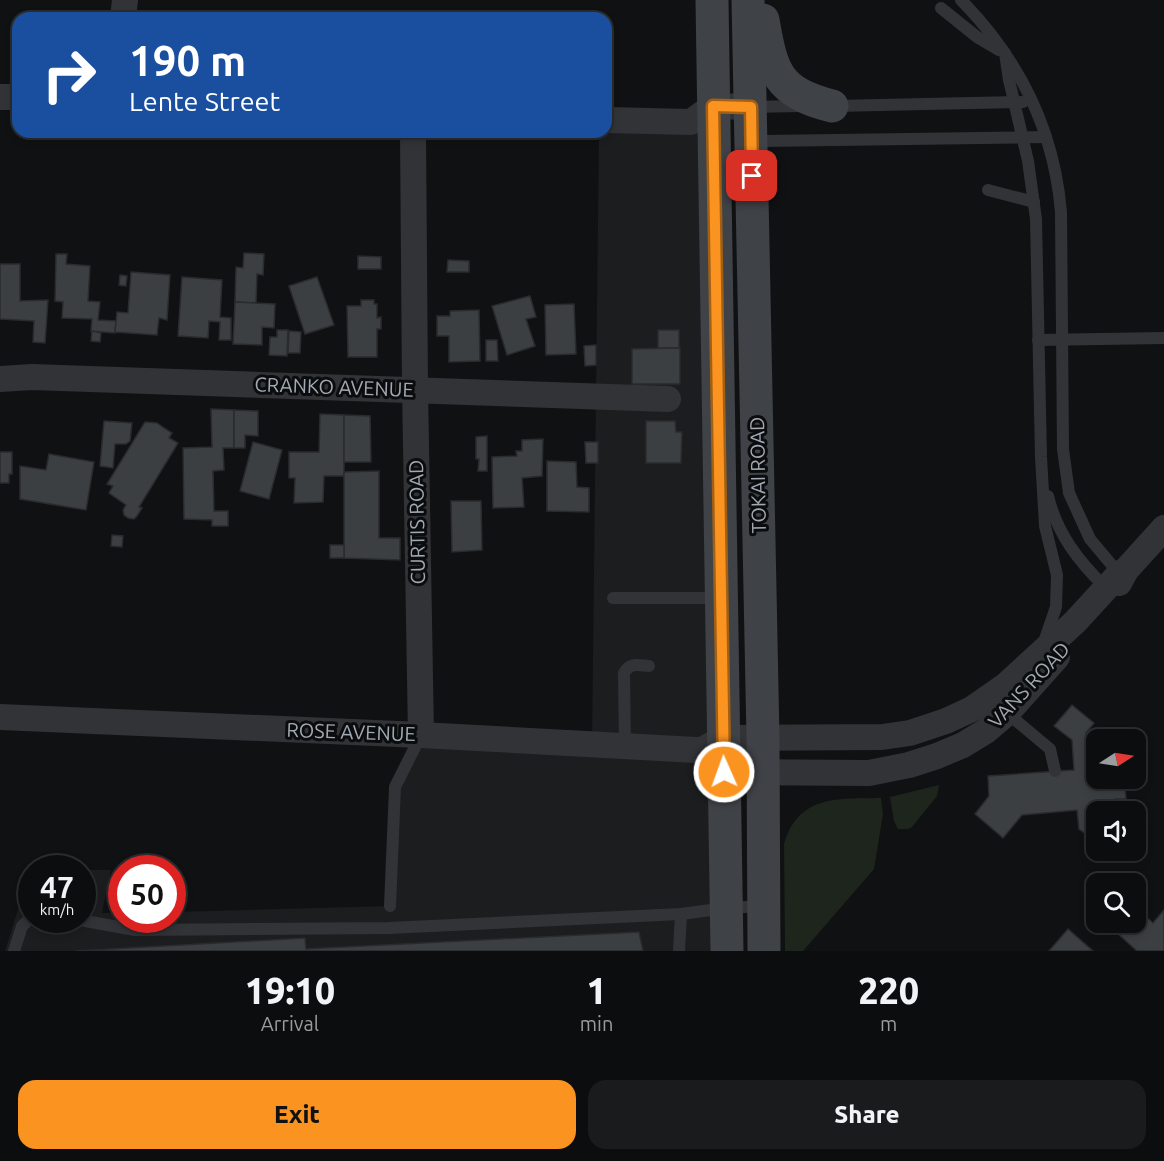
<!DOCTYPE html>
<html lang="en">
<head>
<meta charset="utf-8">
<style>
  :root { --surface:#0c0d0e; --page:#1a1b1c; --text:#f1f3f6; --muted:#9a9c9e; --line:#2c2d2e; --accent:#fa9320 }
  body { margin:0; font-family:Ubuntu,sans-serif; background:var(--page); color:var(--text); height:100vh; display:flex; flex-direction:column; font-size:22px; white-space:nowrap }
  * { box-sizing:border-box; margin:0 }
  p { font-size:20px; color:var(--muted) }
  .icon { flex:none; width:33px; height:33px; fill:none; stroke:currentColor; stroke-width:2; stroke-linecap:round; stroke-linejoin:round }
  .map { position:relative; height:951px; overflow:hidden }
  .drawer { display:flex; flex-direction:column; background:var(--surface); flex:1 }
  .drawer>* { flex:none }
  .top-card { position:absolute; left:12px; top:12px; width:600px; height:126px; border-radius:18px; box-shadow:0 3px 9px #0003,0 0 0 2px var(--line); background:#1a4fa0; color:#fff; overflow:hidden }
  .needle { width:39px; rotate:78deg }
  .buttons { position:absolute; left:1086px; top:729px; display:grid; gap:12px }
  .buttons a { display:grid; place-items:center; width:60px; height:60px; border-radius:12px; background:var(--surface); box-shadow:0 3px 9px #0003,0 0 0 2px var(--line); font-size:30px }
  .speed { position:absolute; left:18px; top:855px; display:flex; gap:12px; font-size:30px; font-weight:700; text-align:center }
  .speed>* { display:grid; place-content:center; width:78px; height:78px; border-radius:50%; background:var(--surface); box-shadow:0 3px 9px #0003,0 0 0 2px var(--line); line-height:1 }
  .speed small { font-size:15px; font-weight:400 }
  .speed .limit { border:9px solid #d22; background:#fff; color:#111 }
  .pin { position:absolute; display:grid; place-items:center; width:51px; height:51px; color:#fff; margin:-26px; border-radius:12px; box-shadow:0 3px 9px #0006 }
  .me { position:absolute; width:66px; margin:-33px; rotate:358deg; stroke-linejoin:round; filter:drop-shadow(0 0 4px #0008) }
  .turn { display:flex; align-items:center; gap:21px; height:126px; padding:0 18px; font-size:27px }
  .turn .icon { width:78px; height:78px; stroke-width:2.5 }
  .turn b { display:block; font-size:42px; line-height:51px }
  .eta { display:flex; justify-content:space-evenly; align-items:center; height:102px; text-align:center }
  .eta b { font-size:36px; font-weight:800; line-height:42px }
  .action { display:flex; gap:12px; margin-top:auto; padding:12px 18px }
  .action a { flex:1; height:69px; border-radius:18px; background:var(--accent); color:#111; font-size:24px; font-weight:800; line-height:69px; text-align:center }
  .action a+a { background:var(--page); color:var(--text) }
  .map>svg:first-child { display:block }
</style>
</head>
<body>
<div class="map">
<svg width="1164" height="951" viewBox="0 0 1164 951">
  <rect width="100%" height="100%" fill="#101112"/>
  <polygon fill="#1c1d1f" points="691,122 713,141 727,951 5,951 30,871 32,920 82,920 83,870 111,870 102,913 121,913 122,920 172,920 173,912 390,906 395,787 421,735 592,745 599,132"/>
  <g fill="#1d251d">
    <polygon points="939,785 937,796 912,827 908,829 898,829 894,821 890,797"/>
    <path d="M881,798L883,814L874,869L803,951H785L784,844C799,794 838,799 881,798Z"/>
  </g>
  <g fill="#3c3f42" stroke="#2a2b2e" stroke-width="1.5">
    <polygon points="244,253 264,254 263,275 257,274 256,303 235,302 236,267 243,268"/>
    <polygon points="56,254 67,254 66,264 90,266 88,301 100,302 98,320 116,321 115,333 91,331 92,319 62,318 63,302 55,301"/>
    <polygon points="358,256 381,257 381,269 358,269"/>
    <polygon points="448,260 469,261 469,272 447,272"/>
    <polygon points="0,264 20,264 20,301 48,300 45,343 33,342 34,321 0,319"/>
    <polygon points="131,272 170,275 167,320 159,318 157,335 115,332 117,312 128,313"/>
    <polygon points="120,275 127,276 126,286 119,285"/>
    <polygon points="182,277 222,280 220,317 231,318 231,340 219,340 220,322 209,321 208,338 178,336"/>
    <polygon points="317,277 334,325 305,334 289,286"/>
    <polygon points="530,296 536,317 526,319 535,346 507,355 492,306"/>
    <polygon points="361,300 374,300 374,304 377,304 377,318 381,317 381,329 377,329 377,357 348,357 347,306 361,306"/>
    <polygon points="235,302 275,304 274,328 262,327 262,345 233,344"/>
    <polygon points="574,304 576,354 546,355 545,305"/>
    <polygon points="479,310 480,361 449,362 449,336 437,336 437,316 450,316 450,311"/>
    <polygon points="277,330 288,330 287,356 269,355 270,337 277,337"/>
    <rect x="658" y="330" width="21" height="18"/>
    <polygon points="92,331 101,333 100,342 91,341"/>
    <polygon points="289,331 301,332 300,353 288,353"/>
    <polygon points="486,340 497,340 498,361 486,361"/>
    <polygon points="596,345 596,365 585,366 584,346"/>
    <polygon points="680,348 680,384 632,384 632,349"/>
    <polygon points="211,409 234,410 234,448 223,448 224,470 213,471 214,511 228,511 228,526 212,526 212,520 184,519 183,448 212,447"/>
    <polygon points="234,410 258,411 258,436 245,435 245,448 234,448"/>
    <polygon points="320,414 344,415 344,476 324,476 323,502 294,503 295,478 289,478 289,452 319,452"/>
    <polygon points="344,415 370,416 371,462 344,462"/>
    <polygon points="104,421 132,423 130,441 126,444 115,444 113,468 100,466"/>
    <polygon points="646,421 675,421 676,432 682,432 681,463 646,463"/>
    <polygon points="145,422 157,423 164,428 172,433 169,438 178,443 139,507 142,508 137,516 134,519 128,518 124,515 123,510 126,505 109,493 113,486 107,484"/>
    <polygon points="487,436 487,471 478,471 479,459 476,459 476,437"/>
    <polygon points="543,439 542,476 522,478 524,507 493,508 492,457 517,456 516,451 522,451 522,440"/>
    <polygon points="253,442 282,450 269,499 240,491"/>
    <polygon points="585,442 598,442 598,463 586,463"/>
    <polygon points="0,452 12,452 12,474 9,474 9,483 0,483"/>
    <polygon points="49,454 94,462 86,510 20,499 20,466 46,470"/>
    <polygon points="547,461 576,462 577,487 589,488 589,512 547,511"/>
    <polygon points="379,471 379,538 400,538 400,560 344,558 344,472"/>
    <polygon points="451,501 481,501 482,550 452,552"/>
    <polygon points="112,535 123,536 122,547 111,546"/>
    <rect x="330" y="545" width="14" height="13"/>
    <polygon points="1072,705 1094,723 1086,733 1086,741 1096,740 1096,778 1124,778 1126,799 1115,799 1116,812 1096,812 1096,833 1086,834 1079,829 1077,810 1022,815 1003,838 975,814 989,796 988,776 1074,770 1072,740 1054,726"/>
    <polygon points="1136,908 1153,923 1164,910 1164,951 1137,951 1105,922 1136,922"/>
    <polygon points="1068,929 1093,951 1049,951"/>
    <polygon points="639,932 643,951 76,951 305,938 306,949"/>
  </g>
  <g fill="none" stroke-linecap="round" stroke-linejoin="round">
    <g stroke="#313337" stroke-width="12">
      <path d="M961,0C1019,59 1054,129 1061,212L1063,449L1069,493L1090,539L1121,576"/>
      <polyline points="941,8 977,37 999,50"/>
      <polyline points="1005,53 1009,80 1028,161 1036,219 1041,457 1045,526 1057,575 1056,607 1044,642"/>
      <polyline points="833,106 1023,102"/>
      <polyline points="752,107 801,106"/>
      <polyline points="753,141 1046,137"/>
      <polyline points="988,190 1034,202"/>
      <polyline points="1038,340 1164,338"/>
      <path d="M1048,496C1057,534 1079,562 1107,589"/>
      <polyline points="613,598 720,598"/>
      <polyline points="1007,713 1050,749 1055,771"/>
      <path d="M625,747L624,673C630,662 638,665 649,666"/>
      <polyline points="390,906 395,787 421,735"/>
      <polyline points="80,920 135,930 389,928 681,914 726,908 763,906"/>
      <polyline points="14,951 22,926 32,917"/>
      <polyline points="679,951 681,914"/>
    </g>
    <g stroke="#313337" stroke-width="26">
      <polyline points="123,18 125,0"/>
      <polyline points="0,97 18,97"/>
      <polyline points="606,120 691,122 713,106 751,107"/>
      <polyline points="413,132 415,389 421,735"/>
      <polyline points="0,379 32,377 668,399"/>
      <polyline points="1119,583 1126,570 1164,528"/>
      <polyline points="0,717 421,735 696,750 702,750 724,738 882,737 910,733 946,721 972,709 1005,686 1075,622 1119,574 1126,570"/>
      <polyline points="712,760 724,772 869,773 909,765 937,756 963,745 986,731 1007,713 1057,657"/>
    </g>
    <g stroke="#3f4247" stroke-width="33">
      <polyline points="712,0 727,951"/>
      <polyline points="748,0 763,738 764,951"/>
      <path d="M763,20C772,72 777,92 832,106"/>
    </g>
  </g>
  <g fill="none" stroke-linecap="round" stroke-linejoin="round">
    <g stroke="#a26015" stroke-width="15">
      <polyline id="route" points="724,772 713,106 751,107 752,176"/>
    </g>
    <use href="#route" stroke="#fa9320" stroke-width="10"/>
  </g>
  <g text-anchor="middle" stroke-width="6" stroke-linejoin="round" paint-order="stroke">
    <g font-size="20" fill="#a1a9b3" stroke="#0b0c0d">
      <text transform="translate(334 387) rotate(2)" y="7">CRANKO AVENUE</text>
      <text transform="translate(758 475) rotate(-91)" y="7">TOKAI ROAD</text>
      <text transform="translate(417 522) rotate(-91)" y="7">CURTIS ROAD</text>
      <text transform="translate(1029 685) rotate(-47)" y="7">VANS ROAD</text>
      <text transform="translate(351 732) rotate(2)" y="7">ROSE AVENUE</text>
    </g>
  </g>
</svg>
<div class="buttons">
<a><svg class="needle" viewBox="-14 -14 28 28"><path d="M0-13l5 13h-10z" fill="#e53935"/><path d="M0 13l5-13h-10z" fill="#9a9c9e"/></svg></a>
<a><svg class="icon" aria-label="sound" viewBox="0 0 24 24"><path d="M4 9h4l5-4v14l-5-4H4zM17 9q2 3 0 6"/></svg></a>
<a><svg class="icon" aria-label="search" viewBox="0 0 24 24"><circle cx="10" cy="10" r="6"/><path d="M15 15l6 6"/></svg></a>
</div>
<div class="speed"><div>47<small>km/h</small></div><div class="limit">50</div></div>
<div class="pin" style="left:752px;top:176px;background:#d93025"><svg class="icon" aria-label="arrive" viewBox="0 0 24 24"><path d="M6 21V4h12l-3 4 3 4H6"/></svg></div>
<svg class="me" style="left:724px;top:772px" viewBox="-20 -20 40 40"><circle r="17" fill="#fa9320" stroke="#fff" stroke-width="3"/><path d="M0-11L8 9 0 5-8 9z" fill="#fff"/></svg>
<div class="top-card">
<div class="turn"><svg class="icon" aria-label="right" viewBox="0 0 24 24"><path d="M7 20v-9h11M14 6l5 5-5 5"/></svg><div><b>190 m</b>Lente Street</div></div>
</div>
</div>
<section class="drawer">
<div class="eta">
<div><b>19:10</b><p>Arrival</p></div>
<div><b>1</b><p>min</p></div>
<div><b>220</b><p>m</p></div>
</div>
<div class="action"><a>Exit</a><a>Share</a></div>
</section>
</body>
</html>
